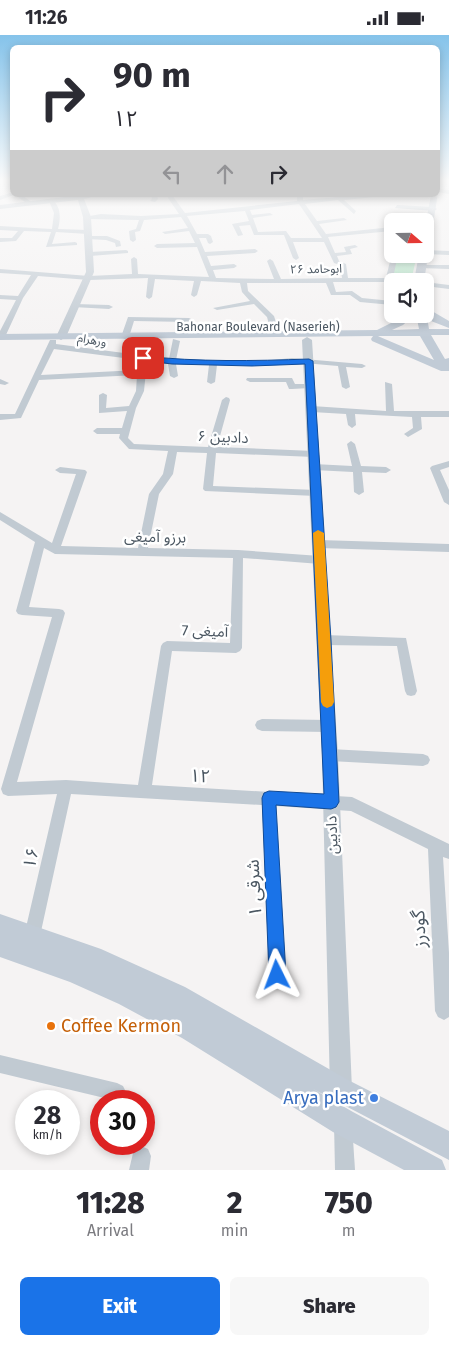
<!DOCTYPE html>
<html lang="en">
<head>
<meta charset="utf-8">
<style>
  :root { --surface:#fff; --page:#f7f7f7; --text:#2b2b33; --muted:#7c7c81; --accent:#1a73e8 }
  body { margin:0; font-family:"Fira Sans","Noto Sans Arabic",sans-serif; background:var(--page); color:var(--text); height:100vh; display:flex; flex-direction:column; font-size:19px; white-space:nowrap }
  * { box-sizing:border-box; margin:0 }
  p { font-size:16px; color:var(--muted) }
  .icon { flex:none; width:28px; height:28px; fill:none; stroke:currentColor; stroke-width:2; stroke-linecap:round; stroke-linejoin:round }
  .map { position:relative; height:1135px; overflow:hidden }
  .drawer { display:flex; flex-direction:column; background:var(--surface); flex:1 }
  .drawer>* { flex:none }
  .top-card { position:absolute; left:10px; top:10px; width:430px; height:152px; border-radius:8px; box-shadow:0 2px 8px #0003; background:#fff; color:var(--text); overflow:hidden }
  .needle { width:32px; rotate:110deg }
  .fabs { position:absolute; left:384px; top:178px; display:grid; gap:10px }
  .fabs a { display:grid; place-items:center; width:50px; height:50px; border-radius:8px; background:var(--surface); box-shadow:0 2px 8px #0003; font-size:25px }
  .speed { position:absolute; left:15px; top:1055px; display:flex; gap:10px; font-size:25px; font-weight:700; text-align:center }
  .speed>* { display:grid; place-content:center; width:65px; height:65px; border-radius:50%; background:var(--surface); box-shadow:0 2px 8px #0003; line-height:1 }
  .speed small { font-size:12px; font-weight:400 }
  .speed .limit { border:8px solid #d22; background:#fff; color:#111 }
  .pin { position:absolute; display:grid; place-items:center; width:42px; height:42px; color:#fff; margin:-21px; border-radius:10px; box-shadow:0 2px 8px #0006 }
  .me { position:absolute; width:55px; margin:-28px; rotate:357deg; stroke-linejoin:round; filter:drop-shadow(0 0 4px #0008) }
  .turn { display:flex; align-items:center; gap:18px; height:105px; padding:0 20px; font-size:22px }
  .turn .icon { width:65px; height:65px; stroke-width:2.5 }
  .turn b { display:block; font-size:35px; line-height:42px }
  .lanes { display:flex; align-items:center; height:48px; padding:0 20px; background:#0003; justify-content:center; gap:25px; direction:ltr }
  .lanes .off { opacity:.35 }
  .eta { display:flex; justify-content:space-evenly; align-items:center; height:85px; text-align:center }
  .eta b { font-size:30px; font-weight:800; line-height:35px }
  .button { display:flex; gap:10px; margin-top:auto; padding:10px 20px }
  .button a { flex:1; height:58px; border-radius:8px; background:var(--accent); color:#fff; font-size:20px; font-weight:800; line-height:58px; text-align:center }
  .button a+a { background:var(--page); color:var(--text) }
  .status { display:flex; justify-content:space-between; align-items:center; height:35px; padding:0 25px; background:var(--surface); direction:ltr }
  .status svg { height:14px; fill:currentColor }
  .map>svg:first-child { display:block }
</style>
</head>
<body>
<div class="status"><b>11:26</b><svg viewBox="0 0 49 12"><path d="M0 12V9h3v3zM5 12V6h3v6zM10 12V3h3v9zM15 12V0h3v12zM26 1h20v11H26zM47 4h2v5h-2z"/></svg></div>
<div class="map">
<svg width="449" height="1135" viewBox="0 0 449 1135">
  <rect width="100%" height="100%" fill="#f5f3f3"/>
  <polygon fill="#c3f1d5" points="397,219 417,219 412,242 392,241"/>
  <g fill="none" stroke-linecap="round" stroke-linejoin="round">
    <g fill="#c1cad2" fill-rule="evenodd">
      <polygon points="438,154 449,155 449,159 438,157"/>
      <polygon points="10,158 12,158 14,160 0,165 0,161"/>
      <polygon points="15,160 22,160 34,169 29,170"/>
      <polygon points="151,160 157,160 158,164 155,167 150,166 152,164"/>
      <path d="M166,160H172L185,178L297,166V162L300,160L303,162V165L361,160H396L344,165L356,176L354,179L338,165L305,169L317,186L344,183L347,185L319,189L326,199L392,192V196L328,202L335,218L346,217L344,212L355,210L358,212L350,214L352,219L337,221L339,226L346,229L348,243H386L392,218L398,219L393,243H419L422,245L392,246V256L389,254L386,247H333L336,257L352,256L362,263L392,266V270L360,267L350,260H331L326,248H247L248,256L274,281L280,300L276,302L272,300L267,282L254,269L217,275L213,273L250,266L242,257L240,248L201,246L197,260L194,262L191,260L194,246L155,244L152,262L149,264L146,262L148,243L89,245L38,241L23,263L5,302L0,304V296L16,265L0,264V260L18,261L31,240L0,238V234L89,241L132,239L131,224L134,222L137,224L138,239L209,242L197,212L157,213L154,211L157,209L195,208L189,196L165,199L162,197L188,193L181,182L144,185L140,196L135,197L136,205L133,207L130,205L129,196L136,194L139,185L87,184L84,182L101,179L141,181L179,179ZM299,169L322,203H291L286,196L258,197L253,183L273,180L270,178L252,180L250,175ZM245,176L249,186L232,189L238,201L243,200L239,191L250,190L254,200H284L293,223L296,225L299,223L293,207H324L334,228L340,230L342,243L281,244L273,226L270,224L267,226L274,244L216,243L213,235L234,233L237,231L234,229L211,231L207,221L255,218L258,216L255,214L205,217L199,203H206L208,208L210,209L213,207L211,201L208,199H197L187,181Z"/>
      <polygon points="195,160 220,160 217,162 198,162"/>
      <path d="M52,164C61,172 61,183 58,194L88,195L91,197L88,199L56,197L52,209L75,207L77,208V210L46,212L51,197L24,196L16,206L0,207V203H12L18,196L0,195V191L52,194L54,178L49,166Z"/>
      <polygon points="397,170 434,172 437,174 434,176 395,173"/>
      <polygon points="391,179 432,182 435,184 432,186 389,182"/>
      <polygon points="89,201 107,201 120,206 121,211 116,212 115,208 106,205 87,204 87,202"/>
      <polygon points="126,215 128,216 128,218 90,221 87,219 90,217"/>
      <polygon points="425,215 449,216 449,220 425,219"/>
      <polygon points="422,230 449,230 449,234 420,233 420,231"/>
      <polygon points="425,247 449,250 449,254 425,251"/>
      <polygon points="75,269 109,270 113,272 109,274 73,272 73,270"/>
      <polygon points="128,282 189,283 193,285 189,287 134,286 129,302 125,304 121,302"/>
      <path d="M173,304L180,306L176,325L252,327L292,323L362,329L366,331L362,333L346,332L350,352L346,354L342,352L338,331L292,327L252,331L217,330L215,347L211,349L207,347L209,330L176,329L178,341L174,343L170,341L168,329L147,326L144,356L136,373L128,403L134,409L208,412L222,365L226,362L229,363L230,365L217,412L314,416L319,419L314,422L216,418L213,451L316,455L321,458L316,461L205,456L203,454L207,418L177,417L173,439L159,459L148,513L238,515L320,521L325,525L320,529L243,523L242,613L240,616L236,618L172,616L152,750L352,762L449,809V824L443,822L449,918V982L444,985L438,982L435,976L428,814L351,776L276,771L285,940L283,946L277,948L271,946L269,940L262,770L71,759L40,901L38,907L32,909L26,907L24,901L57,759L8,761L3,759L1,754L52,582L22,580L18,579L16,576L35,507L0,485V477L52,508L76,439L60,438L55,435L60,432L85,435L87,437L61,511L138,513L149,459L163,439L168,416L129,414L119,403L120,399H97L93,396L97,393H122L127,376L99,378V360L103,358L107,360L106,373L129,371L136,356L137,340L39,345L21,383L0,385V379H15L50,305H56V309L169,324ZM54,314L139,325L138,335L41,340ZM44,513L55,519L233,523L230,608L167,606L163,608L161,611L138,750L66,745L17,747L65,578L63,575L59,574L29,572Z"/>
      <polygon points="247,343 292,343 295,349 310,349 314,351 310,353 292,354 289,354 286,347 250,347 246,345"/>
      <polygon points="0,344 9,348 5,350 0,349"/>
      <polygon points="385,347 392,349 394,376 449,376 449,382 421,382 422,394 408,402 404,399 413,393 412,382 355,379 356,390 352,393 348,390 346,379 312,377 308,374 312,371 386,376"/>
      <polygon points="351,406 355,409 361,431 386,432 391,435 386,438 362,437 364,457 359,460 354,457 353,437 314,435 309,432 314,429 352,431 347,409"/>
      <polygon points="449,426 449,432 440,435 449,455 449,470 444,467 430,433 432,431"/>
      <polygon points="319,505 449,509 449,517 319,513 314,509"/>
      <polygon points="325,600 406,603 417,656 415,660 411,661 407,660 405,656 397,611 325,610 321,608 319,605 321,602"/>
      <polygon points="262,684 328,685 333,687 335,691 333,695 328,697 262,696 257,694 255,690 257,686"/>
      <polygon points="330,714 423,719 428,721 430,725 428,729 423,731 330,726 325,724 323,720 325,716"/>
      <polygon points="0,1020 117,1048 123,1051 126,1057 123,1063 117,1066 0,1038"/>
      <polygon points="343,1080 350,1082 352,1089 355,1135 335,1135 334,1089 336,1082"/>
      <polygon points="141,1111 148,1114 151,1121 149,1135 129,1135 134,1114"/>
    </g>
    <g fill="#c1cad2" fill-rule="evenodd">
      <polygon points="80,160 101,160 84,164 91,182 94,237 66,302 61,305 56,302 86,237 83,182 78,165 0,174 0,170"/>
      <polygon points="307,302 312,305 338,720 352,1055 349,1063 341,1066 333,1063 330,1055 322,720 302,305"/>
    </g>
    <g fill="#c1cbd6" fill-rule="evenodd">
      <polygon points="438,158 424,246 414,246 419,219 425,219 425,192 431,160 438,160"/>
      <path d="M425,272L449,286V293L431,286L427,282L429,294H449V300H431L445,324L449,323V336H441L372,306L371,304L373,301L0,305V299L377,295L395,286L404,279H415L403,290L392,295L419,294L416,279H425ZM378,301H420L434,325L380,302Z"/>
      <polygon points="0,879 101,914 185,952 350,1046 449,1096 449,1125 313,1054 353,1077 442,1125 446,1135 404,1135 333,1097 182,1003 119,969 70,947 0,922"/>
    </g>
  </g>
  <polygon fill="#909195" points="319,160 334,160 319,162"/>
  <linearGradient id="sky" x2="0" y2="1"><stop stop-color="#85c3ea"/><stop offset="0.48" stop-color="#fafafa"/><stop offset="1" stop-color="#fafafa" stop-opacity="0"/></linearGradient>
  <rect width="449" height="303" fill="url(#sky)"/>
  <path fill="#1a73e8" stroke="#114b97" d="M143,321C198,327 254,326 309,324L313,326L331,605L339,767L336,772L331,774L276,770L286,940L283,946L277,949L271,946L269,940L262,763L264,758L269,756L324,759L305,329L252,331L172,329L140,325V322Z"/>
  <polygon fill="#f59e0b" points="318,495 324,498 334,667 332,671 327,673 323,671 321,667 313,498"/>
  <circle fill="#e8710a" stroke="#fff" stroke-width="2" cx="51" cy="991" r="5"/>
  <circle fill="#3f7fe0" stroke="#fff" stroke-width="2" cx="374" cy="1063" r="5"/>
  <g text-anchor="middle" stroke-width="5" stroke-linejoin="round" paint-order="stroke">
    <g font-size="12" fill="#4a5661" stroke="#fff">
      <text transform="translate(316 234) rotate(-1)" y="4">ابوحامد ۲۶</text>
      <text x="258" y="296">Bahonar Boulevard (Naserieh)</text>
      <text transform="translate(92 305) rotate(10)" y="4">ورهرام</text>
    </g>
    <g font-size="15" fill="#4a5661" stroke="#fff">
      <text transform="translate(223 402) rotate(2)" y="5">دادبین ۶</text>
      <text transform="translate(155 502) rotate(1)" y="5">برزو آمیغی</text>
      <text transform="translate(205 596) rotate(2)" y="5">آمیغی 7</text>
      <text transform="translate(332 800) rotate(-92)" y="5">دادبین</text>
    </g>
    <g font-size="18" fill="#4a5661" stroke="#fff">
      <text transform="translate(200 741) rotate(3)" y="6">۱۲</text>
      <text transform="translate(31 823) rotate(-77)" y="6">۱۶</text>
      <text transform="translate(254 853) rotate(-93)" y="6">۱ شرقی</text>
      <text transform="translate(419 894) rotate(-93)" y="6">گودرز</text>
    </g>
    <g font-size="18" fill="#c56008" stroke="#fff" text-anchor="start">
      <text x="61" y="997">Coffee Kermon</text>
    </g>
    <g font-size="18" fill="#366cbe" stroke="#fff" text-anchor="end">
      <text x="364" y="1069">Arya plast</text>
    </g>
  </g>
</svg>
<div class="fabs">
<a><svg class="needle" viewBox="-14 -14 28 28"><path d="M0-13l5 13h-10z" fill="#e53935"/><path d="M0 13l5-13h-10z" fill="#7c7c81"/></svg></a>
<a><svg class="icon" aria-label="sound" viewBox="0 0 24 24"><path d="M4 9h4l5-4v14l-5-4H4zM17 9q2 3 0 6"/></svg></a>
</div>
<div class="speed"><div>28<small>km/h</small></div><div class="limit">30</div></div>
<div class="pin" style="left:143px;top:323px;background:#d93025"><svg class="icon" aria-label="arrive" viewBox="0 0 24 24"><path d="M6 21V4h12l-3 4 3 4H6"/></svg></div>
<svg class="me" style="left:277px;top:940px" viewBox="-20 -20 40 40"><path d="M0-17L14 15 0 8-14 15z" fill="#1a73e8" stroke="#fff" stroke-width="4"/></svg>
<div class="top-card">
<div class="turn"><svg class="icon" aria-label="right" viewBox="0 0 24 24"><path d="M7 20v-9h11M14 6l5 5-5 5"/></svg><div><b>90 m</b>۱۲</div></div>
<div class="lanes"><svg class="icon off" aria-label="left" viewBox="0 0 24 24"><path d="M17 20v-9H6M10 6l-5 5 5 5"/></svg><svg class="icon off" aria-label="ahead" viewBox="0 0 24 24"><path d="M12 20V5M6 11l6-6 6 6"/></svg><svg class="icon" aria-label="right" viewBox="0 0 24 24"><path d="M7 20v-9h11M14 6l5 5-5 5"/></svg></div>
</div>
</div>
<section class="drawer">
<div class="eta">
<div><b>11:28</b><p>Arrival</p></div>
<div><b>2</b><p>min</p></div>
<div><b>750</b><p>m</p></div>
</div>
<div class="button"><a>Exit</a><a>Share</a></div>
</section>
</body>
</html>
